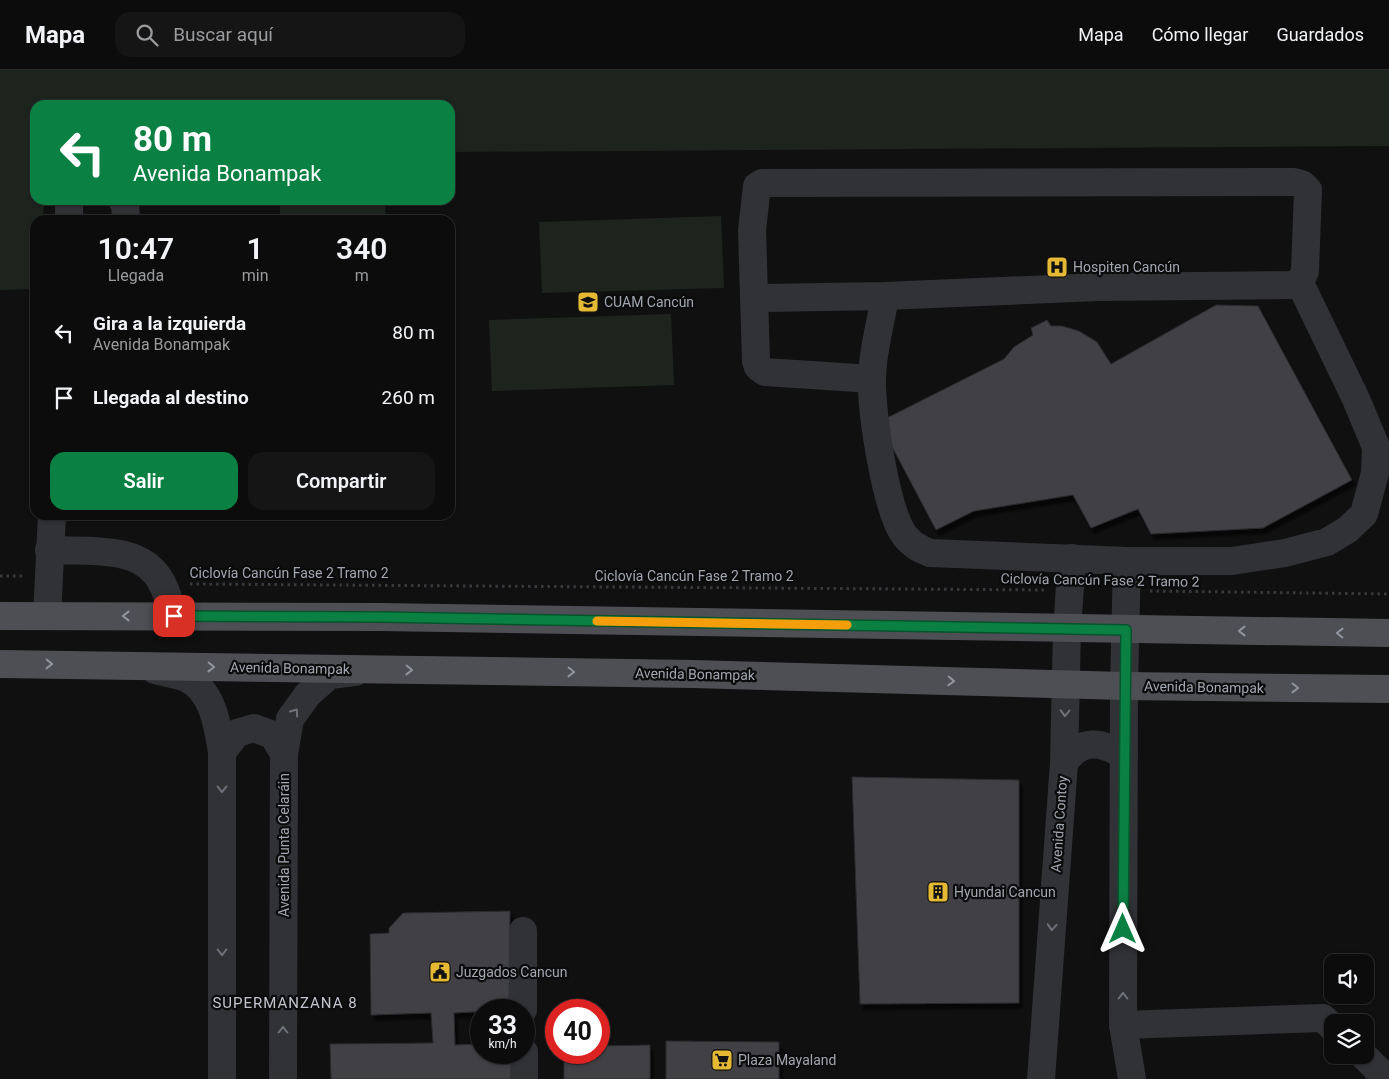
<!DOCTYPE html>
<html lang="es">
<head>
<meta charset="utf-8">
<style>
  :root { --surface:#0c0c0d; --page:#151516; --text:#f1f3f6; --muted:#9a9b9d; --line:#2c2c2e; --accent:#0b8043 }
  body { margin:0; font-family:Roboto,sans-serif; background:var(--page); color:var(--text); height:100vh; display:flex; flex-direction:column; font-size:19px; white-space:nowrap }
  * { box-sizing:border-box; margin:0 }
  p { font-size:16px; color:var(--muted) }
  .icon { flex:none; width:28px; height:28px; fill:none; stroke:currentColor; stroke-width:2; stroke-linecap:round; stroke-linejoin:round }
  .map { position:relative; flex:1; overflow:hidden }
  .sheet { position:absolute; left:30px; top:145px; width:425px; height:305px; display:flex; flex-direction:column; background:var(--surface); border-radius:15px; box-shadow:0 1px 4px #0004,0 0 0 1px var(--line) }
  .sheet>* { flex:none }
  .hud { position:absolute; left:30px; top:30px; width:425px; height:105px; border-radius:15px; box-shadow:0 1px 4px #0004,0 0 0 1px var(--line); background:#0b8043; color:#fff; overflow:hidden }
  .tools { position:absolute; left:1324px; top:884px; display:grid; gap:10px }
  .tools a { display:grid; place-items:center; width:50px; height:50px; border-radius:10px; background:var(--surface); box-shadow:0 1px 4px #0004,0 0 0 1px var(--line); font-size:25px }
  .speed { position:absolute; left:470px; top:929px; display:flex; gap:10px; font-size:25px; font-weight:700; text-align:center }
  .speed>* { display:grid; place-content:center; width:65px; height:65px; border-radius:50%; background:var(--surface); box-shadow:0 1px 4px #0004,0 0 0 1px var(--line); line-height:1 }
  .speed small { font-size:12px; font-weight:400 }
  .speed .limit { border:8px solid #d22; background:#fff; color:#111 }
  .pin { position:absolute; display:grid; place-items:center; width:42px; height:42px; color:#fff; margin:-21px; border-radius:10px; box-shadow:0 2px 8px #0006 }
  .me { position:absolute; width:55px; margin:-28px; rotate:0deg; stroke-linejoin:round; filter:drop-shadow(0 0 4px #0008) }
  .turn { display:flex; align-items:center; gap:18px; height:105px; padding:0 20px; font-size:22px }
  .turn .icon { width:65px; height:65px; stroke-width:2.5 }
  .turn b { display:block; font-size:35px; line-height:42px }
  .eta { display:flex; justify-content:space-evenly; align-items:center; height:85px; text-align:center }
  .eta b { font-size:30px; font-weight:600; line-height:35px }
  .primary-button { display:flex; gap:10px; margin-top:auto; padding:10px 20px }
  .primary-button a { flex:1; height:58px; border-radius:15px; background:var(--accent); color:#fff; font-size:20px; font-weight:600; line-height:58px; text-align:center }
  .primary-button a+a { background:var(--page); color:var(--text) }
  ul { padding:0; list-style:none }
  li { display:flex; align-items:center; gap:15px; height:65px; padding:0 20px }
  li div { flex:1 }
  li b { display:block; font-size:19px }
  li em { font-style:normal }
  header { display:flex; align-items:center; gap:30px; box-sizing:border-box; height:70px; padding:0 25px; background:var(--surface); border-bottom:1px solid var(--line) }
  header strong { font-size:24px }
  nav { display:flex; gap:28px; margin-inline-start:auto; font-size:18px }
  .search { width:350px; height:45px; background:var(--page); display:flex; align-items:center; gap:12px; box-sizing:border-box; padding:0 18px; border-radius:15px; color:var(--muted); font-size:19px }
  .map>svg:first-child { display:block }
</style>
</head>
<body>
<header>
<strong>Mapa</strong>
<div class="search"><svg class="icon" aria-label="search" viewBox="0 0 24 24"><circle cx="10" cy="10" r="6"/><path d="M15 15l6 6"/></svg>Buscar aquí</div>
<nav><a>Mapa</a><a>Cómo llegar</a><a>Guardados</a></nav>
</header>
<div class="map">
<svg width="1389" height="1009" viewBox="0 0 1389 1009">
  <defs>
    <filter id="shadow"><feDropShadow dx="3" dy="5.5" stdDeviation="1" flood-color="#0009"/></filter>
  </defs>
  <rect width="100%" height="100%" fill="#101011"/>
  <g fill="#1d241e">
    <polygon points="0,0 1389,0 1389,76 450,82 450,35 35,35 35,130 44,130 43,150 35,150 35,219 0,220"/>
    <polygon points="280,130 385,130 386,150 280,150"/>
    <polygon points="721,146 724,218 542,223 539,152"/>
    <polygon points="671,244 674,315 492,321 489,250"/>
  </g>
  <g fill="#3f4044" stroke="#2a2a2d" filter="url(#shadow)">
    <polygon points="1216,235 1258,236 1352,410 1263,458 1151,464 1138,439 1091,458 1073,425 974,441 936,460 879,352 1004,289 1014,277 1033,265 1031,258 1047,250 1051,256 1062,256 1079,261 1097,272 1111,294"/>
    <polygon points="852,707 1019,710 1019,933 860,934"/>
    <polygon points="510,841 509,940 454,943 455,975 481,974 481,982 510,982 511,1009 331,1009 330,974 433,973 431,943 371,945 370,864 389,863 389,858 403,843"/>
    <polygon points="666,971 779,972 779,1009 666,1009"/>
    <polygon points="650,975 650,1009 564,1009 564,982 599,982 599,976"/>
  </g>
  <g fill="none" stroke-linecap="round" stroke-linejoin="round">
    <g stroke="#37393d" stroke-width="3" stroke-dasharray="2.5 4" stroke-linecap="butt">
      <polyline points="0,506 24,506"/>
      <polyline points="190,514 1044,520"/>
      <polyline points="1150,521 1389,524"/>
    </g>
    <g stroke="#313236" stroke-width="28">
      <polyline points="69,130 69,150"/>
      <polyline points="122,130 125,134 126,150"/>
      <polyline points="755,228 885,226 1098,217 1290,215 1300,213"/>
      <path d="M872,309L765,302L758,297L756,291L752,160L757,116L762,113L1294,112L1302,114L1308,120L1305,201L1300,213L1356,329L1376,377L1375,403L1364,444L1347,460L1327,472L1285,483L1232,491H1127L930,483C920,479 912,475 905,466C886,442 871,341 872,309C872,282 881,253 885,226"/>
      <path d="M49,480C82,482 133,475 156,504C166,516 169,532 174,547"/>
      <polyline points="1127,491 1124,616 1123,955 1132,1009"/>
      <polyline points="47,546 52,445"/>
      <path d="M155,600C165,603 177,604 186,608C213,620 218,657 222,682V1009"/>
      <polyline points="222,682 237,663 254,658 273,665 284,684"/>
      <path d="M1064,693C1081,668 1102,671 1124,686"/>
      <polyline points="523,861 523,940"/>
      <polyline points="1123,955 1323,948 1332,957"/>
      <polyline points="524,982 524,1009"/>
      <polyline points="1363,985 1379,1001 1380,1009"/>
      <polyline points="283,1009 284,684 290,649 308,624 330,605 355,602"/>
      <polyline points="1041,1009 1064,693 1067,559 1072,488"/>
    </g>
    <g stroke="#4e4f55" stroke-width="28">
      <polyline points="0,546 380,547 1389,563"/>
      <polyline points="0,594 693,604 1124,616 1389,619"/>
    </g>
  </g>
  <defs><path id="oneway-chevron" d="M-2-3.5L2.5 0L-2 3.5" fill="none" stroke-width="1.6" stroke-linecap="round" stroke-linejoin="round" transform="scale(1.25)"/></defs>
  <g stroke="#91959f">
    <use href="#oneway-chevron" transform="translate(126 546) rotate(-180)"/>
    <use href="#oneway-chevron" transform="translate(1242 561) rotate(-180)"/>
    <use href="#oneway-chevron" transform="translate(1340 563) rotate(-179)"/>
    <use href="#oneway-chevron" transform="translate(49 594) rotate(1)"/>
    <use href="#oneway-chevron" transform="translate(211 597) rotate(1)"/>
    <use href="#oneway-chevron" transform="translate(409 600) rotate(1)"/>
    <use href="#oneway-chevron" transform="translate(571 602) rotate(1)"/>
    <use href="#oneway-chevron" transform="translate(951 611) rotate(2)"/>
    <use href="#oneway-chevron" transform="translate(1295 618) rotate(1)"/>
  </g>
  <g stroke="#6f727a">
    <use href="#oneway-chevron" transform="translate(295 642) rotate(-55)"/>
    <use href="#oneway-chevron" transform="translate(1065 643) rotate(91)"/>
    <use href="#oneway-chevron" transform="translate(222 719) rotate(90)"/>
    <use href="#oneway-chevron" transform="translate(1052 857) rotate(94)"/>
    <use href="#oneway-chevron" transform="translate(222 882) rotate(90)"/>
    <use href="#oneway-chevron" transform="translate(1123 926) rotate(-90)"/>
    <use href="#oneway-chevron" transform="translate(283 960) rotate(-90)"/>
  </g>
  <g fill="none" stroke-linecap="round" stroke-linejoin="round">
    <g stroke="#07532c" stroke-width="12">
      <polyline id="route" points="174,546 380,547 1126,560 1123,859"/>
    </g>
    <use href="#route" stroke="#0b8043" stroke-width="9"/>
    <polyline stroke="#f59e0b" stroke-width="9" points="597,551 847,555"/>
  </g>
  <defs>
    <g id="hospital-square" transform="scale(1.125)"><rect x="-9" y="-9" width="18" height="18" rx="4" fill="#e5b934" stroke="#0b0b0c"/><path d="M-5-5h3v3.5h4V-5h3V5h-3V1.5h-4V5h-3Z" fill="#111"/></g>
    <g id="school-square" transform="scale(1.125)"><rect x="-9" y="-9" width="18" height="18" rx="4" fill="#e5b934" stroke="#0b0b0c"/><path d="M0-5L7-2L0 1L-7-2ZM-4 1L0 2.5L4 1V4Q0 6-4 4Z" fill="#111"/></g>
    <g id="building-square" transform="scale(1.125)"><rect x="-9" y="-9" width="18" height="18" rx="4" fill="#e5b934" stroke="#0b0b0c"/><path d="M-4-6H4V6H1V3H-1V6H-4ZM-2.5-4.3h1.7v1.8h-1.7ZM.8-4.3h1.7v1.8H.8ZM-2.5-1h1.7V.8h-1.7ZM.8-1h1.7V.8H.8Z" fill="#111"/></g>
    <g id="civic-square" transform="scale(1.125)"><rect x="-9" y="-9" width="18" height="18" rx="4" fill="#e5b934" stroke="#0b0b0c"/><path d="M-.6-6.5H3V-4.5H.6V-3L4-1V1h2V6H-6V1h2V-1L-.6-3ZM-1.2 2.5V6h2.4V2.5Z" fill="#111"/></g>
    <g id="supermarket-square" transform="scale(1.125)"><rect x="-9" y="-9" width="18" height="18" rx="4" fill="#e5b934" stroke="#0b0b0c"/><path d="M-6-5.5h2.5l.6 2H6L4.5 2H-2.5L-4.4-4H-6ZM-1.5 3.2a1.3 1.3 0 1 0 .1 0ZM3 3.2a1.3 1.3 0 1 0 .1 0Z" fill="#111"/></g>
  </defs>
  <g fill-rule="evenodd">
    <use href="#hospital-square" x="1057" y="197"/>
    <use href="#school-square" x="588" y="232"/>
    <use href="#building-square" x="938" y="822"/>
    <use href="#civic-square" x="440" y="902"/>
    <use href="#supermarket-square" x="722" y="990"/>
  </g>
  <g text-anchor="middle" stroke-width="4.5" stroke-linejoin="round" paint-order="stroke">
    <g font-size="14" fill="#a2a6b1" stroke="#0b0b0c" text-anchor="start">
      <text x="1073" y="202">Hospiten Cancún</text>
      <text x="604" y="237">CUAM Cancún</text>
      <text x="954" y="827">Hyundai Cancun</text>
      <text x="456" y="907">Juzgados Cancun</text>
      <text x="738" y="995">Plaza Mayaland</text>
    </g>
    <g font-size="14" fill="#a2a6b1" stroke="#0b0b0c">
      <text x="289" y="508">Ciclovía Cancún Fase 2 Tramo 2</text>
      <text x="694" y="511">Ciclovía Cancún Fase 2 Tramo 2</text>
      <text transform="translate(1100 510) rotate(1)" y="5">Ciclovía Cancún Fase 2 Tramo 2</text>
      <text transform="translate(290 598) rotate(1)" y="5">Avenida Bonampak</text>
      <text transform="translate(695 604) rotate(1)" y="5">Avenida Bonampak</text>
      <text transform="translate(1204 617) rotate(1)" y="5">Avenida Bonampak</text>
      <text transform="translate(1059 754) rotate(-86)" y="5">Avenida Contoy</text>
      <text transform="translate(284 775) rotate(-90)" y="5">Avenida Punta Celaráin</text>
    </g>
    <g font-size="15" letter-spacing="1" fill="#c3c5ce" stroke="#0b0b0c">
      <text x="285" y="938">SUPERMANZANA 8</text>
    </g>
  </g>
</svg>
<div class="tools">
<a><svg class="icon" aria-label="sound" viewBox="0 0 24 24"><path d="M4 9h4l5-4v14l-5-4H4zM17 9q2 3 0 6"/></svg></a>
<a><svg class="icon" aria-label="layers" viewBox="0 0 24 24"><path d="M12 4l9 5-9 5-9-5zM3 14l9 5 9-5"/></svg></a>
</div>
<div class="speed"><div>33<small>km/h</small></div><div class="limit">40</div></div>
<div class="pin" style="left:174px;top:546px;background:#d93025"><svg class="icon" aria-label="arrive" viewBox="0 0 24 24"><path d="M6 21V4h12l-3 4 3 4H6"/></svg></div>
<svg class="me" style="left:1123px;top:859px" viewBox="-20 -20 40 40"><path d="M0-17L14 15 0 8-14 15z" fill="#0b8043" stroke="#fff" stroke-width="4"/></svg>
<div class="hud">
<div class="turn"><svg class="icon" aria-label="left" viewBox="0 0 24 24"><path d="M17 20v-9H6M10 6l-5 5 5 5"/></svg><div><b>80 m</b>Avenida Bonampak</div></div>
</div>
<section class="sheet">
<div class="eta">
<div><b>10:47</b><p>Llegada</p></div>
<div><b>1</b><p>min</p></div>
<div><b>340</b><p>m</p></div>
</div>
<ul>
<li><svg class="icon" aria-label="left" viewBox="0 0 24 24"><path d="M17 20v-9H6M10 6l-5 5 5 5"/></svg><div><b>Gira a la izquierda</b><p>Avenida Bonampak</p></div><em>80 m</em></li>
<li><svg class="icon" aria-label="arrive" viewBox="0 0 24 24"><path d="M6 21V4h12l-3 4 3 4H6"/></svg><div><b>Llegada al destino</b></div><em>260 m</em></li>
</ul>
<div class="primary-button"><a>Salir</a><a>Compartir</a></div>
</section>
</div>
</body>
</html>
